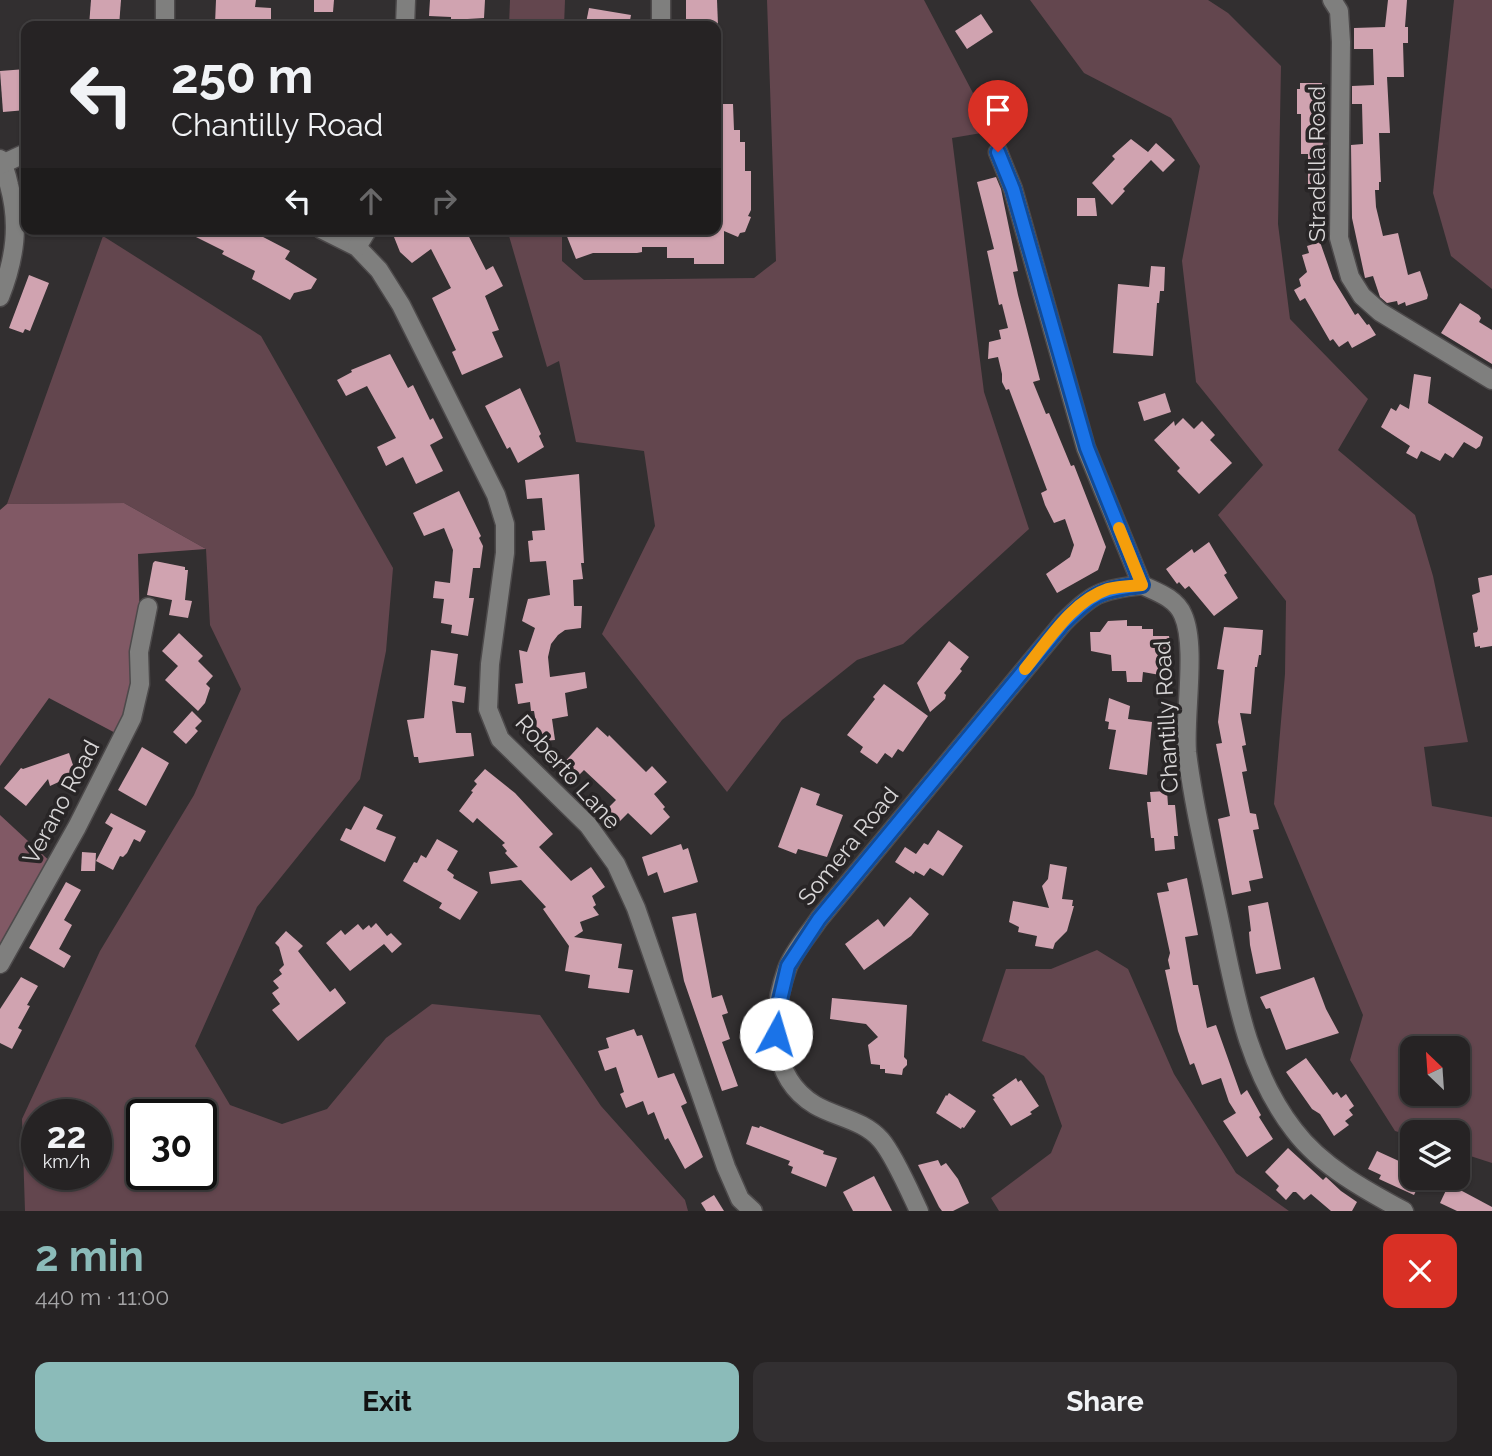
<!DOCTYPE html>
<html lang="en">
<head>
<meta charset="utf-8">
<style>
  :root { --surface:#262324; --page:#322f31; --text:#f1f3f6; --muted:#a4a4a6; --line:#424041; --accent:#8bbbb9 }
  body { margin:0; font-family:Raleway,sans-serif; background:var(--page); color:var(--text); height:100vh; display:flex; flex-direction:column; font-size:26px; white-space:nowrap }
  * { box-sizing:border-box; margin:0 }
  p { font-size:23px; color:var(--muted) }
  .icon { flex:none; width:38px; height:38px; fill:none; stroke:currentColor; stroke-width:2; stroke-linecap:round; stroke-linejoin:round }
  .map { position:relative; height:1211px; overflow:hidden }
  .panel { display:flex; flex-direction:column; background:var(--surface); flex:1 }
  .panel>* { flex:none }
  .banner { position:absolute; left:21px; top:21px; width:700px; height:214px; border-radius:14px; box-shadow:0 2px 5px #0004,0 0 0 2px var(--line); background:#262324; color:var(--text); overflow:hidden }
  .needle { width:46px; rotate:335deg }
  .tools { position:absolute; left:1400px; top:1036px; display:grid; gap:14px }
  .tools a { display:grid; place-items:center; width:70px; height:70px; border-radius:14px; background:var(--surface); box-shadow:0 2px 5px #0004,0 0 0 2px var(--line); font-size:35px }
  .speed { position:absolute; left:21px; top:1099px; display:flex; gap:14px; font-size:35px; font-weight:700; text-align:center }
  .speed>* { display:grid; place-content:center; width:91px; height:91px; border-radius:50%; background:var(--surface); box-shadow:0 2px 5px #0004,0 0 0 2px var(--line); line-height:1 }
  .speed small { font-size:18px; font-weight:400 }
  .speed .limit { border:4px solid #111; border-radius:10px; background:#fff; color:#111 }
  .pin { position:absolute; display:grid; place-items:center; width:60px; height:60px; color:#fff; margin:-72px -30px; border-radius:50% 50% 50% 0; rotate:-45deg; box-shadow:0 0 7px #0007 }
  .pin .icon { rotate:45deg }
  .me { position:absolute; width:77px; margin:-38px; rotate:6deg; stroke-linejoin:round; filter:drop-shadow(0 0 5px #0008) }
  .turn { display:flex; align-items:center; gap:24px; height:147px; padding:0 35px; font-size:32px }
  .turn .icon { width:91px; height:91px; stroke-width:2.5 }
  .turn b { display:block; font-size:49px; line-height:60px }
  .lanes { display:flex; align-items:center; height:66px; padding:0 35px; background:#0003; justify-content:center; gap:35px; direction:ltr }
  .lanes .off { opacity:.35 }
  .round { display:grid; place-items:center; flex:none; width:74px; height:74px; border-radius:14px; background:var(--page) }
  .head { display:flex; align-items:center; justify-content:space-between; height:119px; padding:0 35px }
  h1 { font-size:42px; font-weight:700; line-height:52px; color:var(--accent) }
  .button { display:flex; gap:14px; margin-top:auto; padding:14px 35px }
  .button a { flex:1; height:80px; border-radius:14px; background:var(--accent); color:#111; font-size:28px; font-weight:700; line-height:80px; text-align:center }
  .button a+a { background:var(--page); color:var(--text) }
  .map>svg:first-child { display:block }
</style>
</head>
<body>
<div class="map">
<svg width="1492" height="1211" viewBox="0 0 1492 1211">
  <rect width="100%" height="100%" fill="#322f30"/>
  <g fill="#63464e" fill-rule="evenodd">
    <polygon points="510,0 565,0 564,26 509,26"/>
    <polygon points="767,0 924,0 993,131 952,138 984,392 1029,529 903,644 857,660 782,720 727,792 602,634 655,526 644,451 576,442 559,361 547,367 507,229 562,229 562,261 584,280 754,278 776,261"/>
    <path d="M1030,0H1208L1228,13L1281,66L1278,224L1290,319L1368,399L1338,450L1415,515L1433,576L1468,742L1424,747L1432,806L1492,817V1163L1458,1152V1132H1412V1136L1395,1131L1350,1060L1363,1015L1274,804L1285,674L1286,601L1218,515L1263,465L1196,382L1182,261L1200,166L1171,118L1084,73ZM1458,1048V1094H1412V1048Z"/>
    <polygon points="1454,0 1492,0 1492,289 1451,256 1433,193"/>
    <path d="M103,236L261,336L393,568L386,651L360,779L257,907L195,1046L230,1105L282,1124L327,1109L386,1038L432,1004L540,1015L601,1106L685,1200L688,1211H25L22,1119L100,951L194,795L241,689L210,625L206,549L124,503L7,504ZM37,1115H96V1174H37ZM142,1115H201V1174H142Z"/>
    <polygon points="1097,950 1128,969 1174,1074 1236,1173 1289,1211 999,1211 991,1198 1051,1153 1062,1126 1044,1076 1024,1056 982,1041 1006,969 1051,969"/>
  </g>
  <g fill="#815965">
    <polygon points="124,503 206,549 138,554 140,628 123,737 49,698 0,766 0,510 7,504"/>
    <polygon points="0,815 55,866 0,964"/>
  </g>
  <g fill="#d0a3b0">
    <polygon points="91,0 121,0 119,26 89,26"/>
    <polygon points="216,0 256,0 255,7 271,8 271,26 215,24"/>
    <polygon points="314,0 334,0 333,12 314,12"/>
    <polygon points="430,0 485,0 484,18 451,20 451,17 429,16"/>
    <polygon points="686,0 717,0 718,25 686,26"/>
    <polygon points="1388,0 1407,0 1405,27 1408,27 1408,43 1403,43 1404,77 1387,77 1390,133 1379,133 1381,182 1379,182 1379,190 1375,190 1376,207 1383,236 1398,233 1408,275 1420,271 1428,295 1427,299 1406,306 1405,302 1398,305 1397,301 1387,303 1380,297 1373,276 1365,278 1352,218 1351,145 1363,144 1362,104 1352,104 1352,86 1374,85 1373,49 1354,49 1354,28 1385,27"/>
    <polygon points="589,8 631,15 629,26 603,26 586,23"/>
    <polygon points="981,14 993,32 967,49 955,31"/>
    <polygon points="26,69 26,110 3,112 0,71"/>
    <polygon points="1300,83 1322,83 1322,89 1324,89 1322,189 1308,189 1308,154 1301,154 1301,114 1297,114 1297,89 1300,89"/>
    <polygon points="716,104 733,104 734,130 740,130 740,142 745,142 745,171 751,171 751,210 748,216 751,217 745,232 740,233 738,237 724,231 724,264 694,264 694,258 667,258 667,247 642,247 642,252 637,253 593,253 576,259 564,229 720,229 716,228"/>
    <polygon points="1131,139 1148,152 1156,143 1175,160 1163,172 1151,160 1123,189 1125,191 1112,205 1092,183 1115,159 1112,156"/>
    <polygon points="996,177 1001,189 1018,271 1013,272 1018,295 1040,380 1033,382 1046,414 1049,413 1071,466 1074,465 1106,547 1098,570 1057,593 1046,574 1070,557 1074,545 1065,519 1054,523 1045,505 1041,493 1047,490 1009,389 1006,390 1002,382 1002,374 998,357 988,359 989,342 1001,339 999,330 1008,328 1002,304 999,305 987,251 994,249 977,182"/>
    <polygon points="1077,198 1095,198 1097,216 1077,216"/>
    <polygon points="180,229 248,229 290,251 285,259 317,279 311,289 294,293 290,300 252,279 255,271 222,254 224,251"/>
    <polygon points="405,229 465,229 486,270 493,266 503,286 485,296 499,330 492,332 503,357 462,375 452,352 456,350 432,298 451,288 431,249 412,263 400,252 394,237"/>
    <polygon points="1320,242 1333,279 1355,315 1358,313 1367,325 1369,324 1376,335 1352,348 1348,341 1339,347 1333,339 1330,341 1305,298 1300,301 1294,290 1301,286 1299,279 1307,272 1302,255 1309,253 1307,246"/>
    <polygon points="1151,266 1165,267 1164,291 1160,291 1159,303 1157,303 1153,356 1113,353 1118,284 1149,287"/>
    <polygon points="29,275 49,283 30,331 25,329 23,333 9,328"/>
    <polygon points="1460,303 1479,315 1481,318 1479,322 1492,330 1492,364 1441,333"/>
    <polygon points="390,354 408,388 413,385 430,420 433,418 443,438 430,445 443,471 416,484 403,457 386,466 377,447 396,438 367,386 346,396 337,380 352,372 351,370"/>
    <polygon points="1414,374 1431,377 1428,403 1483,437 1480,446 1476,449 1464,442 1453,458 1445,453 1440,461 1421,451 1417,459 1406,453 1410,446 1381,427 1391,408 1396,411 1400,404 1409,409"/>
    <polygon points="520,388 541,434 539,436 544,447 518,463 510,447 507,449 485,406"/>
    <polygon points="1165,393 1171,412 1144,421 1138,402"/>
    <polygon points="1183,418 1194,429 1202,421 1215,435 1210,440 1232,463 1199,494 1177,471 1180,468 1154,440 1174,421 1175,426"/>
    <polygon points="579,474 584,563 581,563 583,579 573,580 574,606 582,606 581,628 565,630 558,635 551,644 548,657 550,677 585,672 587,688 565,693 568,716 552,719 555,740 543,741 539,741 534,711 531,711 530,702 518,704 515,684 523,683 519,650 527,652 535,628 522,621 528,599 550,595 546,561 530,562 528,541 533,540 532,531 545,530 542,498 527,499 525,480"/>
    <polygon points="459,491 481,536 479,538 483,546 480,568 473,568 469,598 474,598 468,636 451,633 452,625 441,623 444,599 433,598 435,581 450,583 453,550 451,545 444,528 424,536 413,513"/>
    <polygon points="1209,542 1227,573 1224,575 1238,598 1214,616 1189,586 1185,589 1179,582 1177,584 1166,569 1192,549 1194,553"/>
    <polygon points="155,561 185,567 185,570 188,570 185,600 192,601 188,618 169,615 172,600 147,595 153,563"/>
    <polygon points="1492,575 1492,646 1480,648 1480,646 1475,647 1473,633 1477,632 1478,629 1472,595 1480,592 1478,578"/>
    <polygon points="1127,620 1127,626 1142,626 1142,629 1153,629 1153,636 1169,636 1172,656 1170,672 1165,672 1160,675 1143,672 1142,682 1127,682 1126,671 1112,671 1111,655 1091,651 1090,632 1100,632 1108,621"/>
    <polygon points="1224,627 1263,630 1261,655 1259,655 1257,667 1255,667 1251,714 1240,713 1246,745 1242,746 1247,771 1242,772 1250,813 1256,814 1259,829 1253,830 1263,878 1249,881 1251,891 1232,895 1218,819 1230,816 1216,744 1222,743 1218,722 1224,670 1217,669"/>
    <polygon points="179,633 203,656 198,661 213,676 206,684 210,688 205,703 198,711 165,680 178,666 162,651"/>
    <polygon points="949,641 969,657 960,669 962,671 944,693 946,695 945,699 930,712 917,683"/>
    <polygon points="431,650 458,654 454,685 466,687 464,703 452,701 456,733 471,733 474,756 419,763 418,757 414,757 407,720 424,718"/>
    <polygon points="884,684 928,716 903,752 898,749 892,758 885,753 877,764 860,752 863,747 847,735 875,699 873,697"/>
    <polygon points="1109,698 1130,706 1128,719 1152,722 1147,775 1109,769 1116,730 1108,729 1109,722 1105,721"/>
    <polygon points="192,711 202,721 195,728 198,731 186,744 173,732"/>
    <polygon points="597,727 608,737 609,735 646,772 652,766 667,782 654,794 665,807 663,809 670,817 651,835 628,813 618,823 606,810 616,800 584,770 573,781 559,768"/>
    <polygon points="142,747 169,763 146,806 118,790"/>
    <polygon points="69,753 76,774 50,786 48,779 26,806 4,788 21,768 23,769"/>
    <polygon points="485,769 515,793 553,834 539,847 571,881 591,867 605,887 592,896 596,905 593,907 599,915 580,922 583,931 574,937 622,944 618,968 633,970 629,993 588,988 590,975 565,971 569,946 543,909 546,907 521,880 491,884 489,872 518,867 505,853 507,851 502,845 505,843 477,818 473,823 459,811 473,792 471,791 477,784 474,781"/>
    <polygon points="801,787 820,794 816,805 843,815 827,857 798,849 796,854 778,847"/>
    <polygon points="1167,791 1168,805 1175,805 1178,836 1174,836 1175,849 1155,851 1154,838 1151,838 1147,802 1151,802 1150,792"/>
    <polygon points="364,806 383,815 376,829 396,837 385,862 340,840 346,828 351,830"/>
    <polygon points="111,813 146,831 140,842 134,839 127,853 123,857 120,856 113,870 96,861 113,828 105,823"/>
    <polygon points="938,830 963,846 943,876 930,868 924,876 915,871 914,874 895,862 905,847 916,854 924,843 928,845"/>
    <polygon points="437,839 458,851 447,870 454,875 453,878 478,892 460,920 439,908 442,903 403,881 414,862 417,863 421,855 426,858"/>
    <polygon points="681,844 683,850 688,848 698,882 664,893 657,872 648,876 642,857"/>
    <polygon points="82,852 96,853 95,871 81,871"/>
    <polygon points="1050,864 1067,867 1062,899 1073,900 1072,906 1074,906 1067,931 1055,943 1053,949 1035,946 1037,936 1018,932 1019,927 1009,922 1013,901 1049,908 1042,886 1048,879"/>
    <polygon points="1187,878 1198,935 1185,937 1193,985 1198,985 1207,1028 1216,1025 1241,1095 1247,1090 1261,1115 1259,1117 1273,1139 1247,1157 1223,1121 1236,1113 1229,1102 1221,1078 1202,1085 1194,1063 1190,1065 1178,1031 1170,993 1165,970 1170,969 1168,960 1170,953 1157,893 1169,891 1167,883"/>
    <polygon points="66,882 81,890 64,920 72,925 59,949 71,956 64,968 29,948"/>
    <polygon points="910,897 929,914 911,936 864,970 845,944 878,919 884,927"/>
    <polygon points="1268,902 1281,969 1256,974 1250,945 1249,932 1251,931 1248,906"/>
    <polygon points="696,913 712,998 722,995 728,1013 722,1015 730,1039 722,1042 738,1086 722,1091 684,981 672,917"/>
    <polygon points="376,923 387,936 391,933 402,944 392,953 384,944 350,971 326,943 341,930 345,935 358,924 363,930 369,925 371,928"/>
    <polygon points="286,931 303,946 298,951 330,992 335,988 346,1003 298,1041 272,1010 280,1004 272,993 279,988 273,981 282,974 279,970 284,965 279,947 275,943"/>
    <polygon points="21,977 38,986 27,1005 30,1006 18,1028 22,1030 12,1049 0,1043 0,1009"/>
    <polygon points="1314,977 1326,1009 1339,1033 1286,1050 1270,1008 1266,1009 1260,997"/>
    <polygon points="832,998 907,1005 904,1057 907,1060 907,1065 903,1069 902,1075 885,1073 885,1069 880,1069 880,1065 871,1064 868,1045 878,1037 866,1024 830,1019"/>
    <polygon points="634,1029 637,1036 642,1035 658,1078 674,1073 687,1103 681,1106 703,1157 685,1169 668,1138 665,1140 654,1112 648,1115 643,1101 626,1108 620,1094 624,1092 616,1067 605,1071 598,1051 609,1048 606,1038"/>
    <polygon points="1306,1058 1333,1095 1337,1092 1341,1098 1346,1094 1354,1106 1349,1110 1353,1115 1345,1121 1349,1125 1334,1136 1320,1114 1312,1109 1286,1072"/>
    <polygon points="1016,1078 1018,1082 1021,1080 1039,1106 1030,1112 1032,1114 1011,1126 993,1099 995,1098 992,1095"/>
    <polygon points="949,1093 976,1111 964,1128 962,1127 961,1129 936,1113 946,1095 947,1096"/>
    <polygon points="752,1126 759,1128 760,1126 788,1137 824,1151 823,1154 837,1158 826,1187 791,1173 793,1167 788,1165 790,1161 746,1144"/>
    <polygon points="1288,1148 1323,1180 1326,1177 1341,1191 1357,1202 1352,1211 1331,1211 1311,1194 1304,1200 1296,1192 1293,1192 1286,1200 1276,1190 1279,1186 1265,1172"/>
    <polygon points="1377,1151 1412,1167 1412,1178 1422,1178 1414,1195 1379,1179 1381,1175 1368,1169"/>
    <polygon points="938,1160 941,1166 946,1163 958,1179 969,1203 953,1211 942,1211 939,1207 918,1165"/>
    <polygon points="874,1176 892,1211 853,1211 843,1192"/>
    <polygon points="1449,1184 1492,1207 1492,1211 1457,1211 1440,1203"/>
    <polygon points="714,1195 724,1211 706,1211 701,1203"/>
  </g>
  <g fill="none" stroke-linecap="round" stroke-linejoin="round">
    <g stroke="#4d4a4b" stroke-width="21">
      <g id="minor">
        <polyline points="661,0 661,26"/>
        <polyline points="1332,0 1339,11 1341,42 1339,238 1350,277 1362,296 1380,312 1492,380"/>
        <polyline points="165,26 165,0"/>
        <polyline points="405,26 406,0"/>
        <path d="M998,152L1013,189L1086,448L1142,585C1157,592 1176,598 1183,615C1197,646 1184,715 1187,752C1193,804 1206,856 1217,908C1234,985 1244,1065 1294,1130C1321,1166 1365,1190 1404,1211"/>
        <path d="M0,159C5,167 7,176 9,185C20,224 15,259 0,297"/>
        <polyline points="0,165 26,153"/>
        <polyline points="321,229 357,247 379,270 401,305 496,495 505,524 505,553 490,664 488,709 500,739 588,825 616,864 636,908 726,1167 740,1199 753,1211"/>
        <polyline points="357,247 368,229"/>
        <polyline points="0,964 77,827 132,718 140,684 139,652 148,607"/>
        <path d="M919,1211C910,1192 894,1155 881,1140C864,1120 835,1117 815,1105C767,1076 771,1015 787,969C793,952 809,934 819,919L1063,623C1093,593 1099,590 1142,585"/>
      </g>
    </g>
    <use href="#minor" stroke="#7f7f7e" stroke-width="18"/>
  </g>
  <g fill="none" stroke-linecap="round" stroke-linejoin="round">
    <g stroke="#114b97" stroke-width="18">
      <path id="route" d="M776,1034L779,1004L788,966L819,919L1063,623C1094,593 1099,590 1142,585L1087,448L1013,189L998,152"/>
    </g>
    <use href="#route" stroke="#1a73e8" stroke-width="12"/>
    <path stroke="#f59e0b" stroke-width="12" d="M1025,669C1048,641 1072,601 1108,589C1119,586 1131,586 1142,585L1119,528"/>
  </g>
  <g text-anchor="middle" stroke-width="7" stroke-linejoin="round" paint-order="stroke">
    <g font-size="23" fill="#d8d6d7" stroke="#282526">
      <text transform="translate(1317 164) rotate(-90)" y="8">Stradella Road</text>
      <text transform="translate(1166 717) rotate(-93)" y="8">Chantilly Road</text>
      <text transform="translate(568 772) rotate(48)" y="8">Roberto Lane</text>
      <text transform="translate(61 802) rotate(-62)" y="8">Verano Road</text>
      <text transform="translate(848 846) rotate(-51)" y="8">Somera Road</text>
    </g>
  </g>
</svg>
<div class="tools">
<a><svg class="needle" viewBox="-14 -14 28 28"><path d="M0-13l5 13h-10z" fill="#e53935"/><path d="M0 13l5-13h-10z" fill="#a4a4a6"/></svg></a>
<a><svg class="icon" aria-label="layers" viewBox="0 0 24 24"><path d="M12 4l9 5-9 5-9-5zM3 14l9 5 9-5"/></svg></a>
</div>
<div class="speed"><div>22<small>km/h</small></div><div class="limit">30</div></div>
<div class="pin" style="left:998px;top:152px;background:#d93025"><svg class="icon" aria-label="arrive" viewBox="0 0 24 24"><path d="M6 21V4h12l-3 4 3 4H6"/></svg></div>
<svg class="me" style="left:776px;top:1034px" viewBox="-20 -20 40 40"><circle r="19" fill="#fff"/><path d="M0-13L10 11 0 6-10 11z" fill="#1a73e8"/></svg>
<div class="banner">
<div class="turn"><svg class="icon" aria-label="left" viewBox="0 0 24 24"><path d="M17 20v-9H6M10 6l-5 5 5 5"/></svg><div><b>250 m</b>Chantilly Road</div></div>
<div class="lanes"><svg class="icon" aria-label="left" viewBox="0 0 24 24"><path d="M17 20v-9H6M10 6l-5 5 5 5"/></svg><svg class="icon off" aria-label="ahead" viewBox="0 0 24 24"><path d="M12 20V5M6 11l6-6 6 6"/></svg><svg class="icon off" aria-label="right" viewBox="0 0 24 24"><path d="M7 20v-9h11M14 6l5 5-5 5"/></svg></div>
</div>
</div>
<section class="panel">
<div class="head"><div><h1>2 min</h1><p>440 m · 11:00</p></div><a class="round" style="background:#d93025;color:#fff"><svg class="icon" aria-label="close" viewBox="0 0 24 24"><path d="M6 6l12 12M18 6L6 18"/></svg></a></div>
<div class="button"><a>Exit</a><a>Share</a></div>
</section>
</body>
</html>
